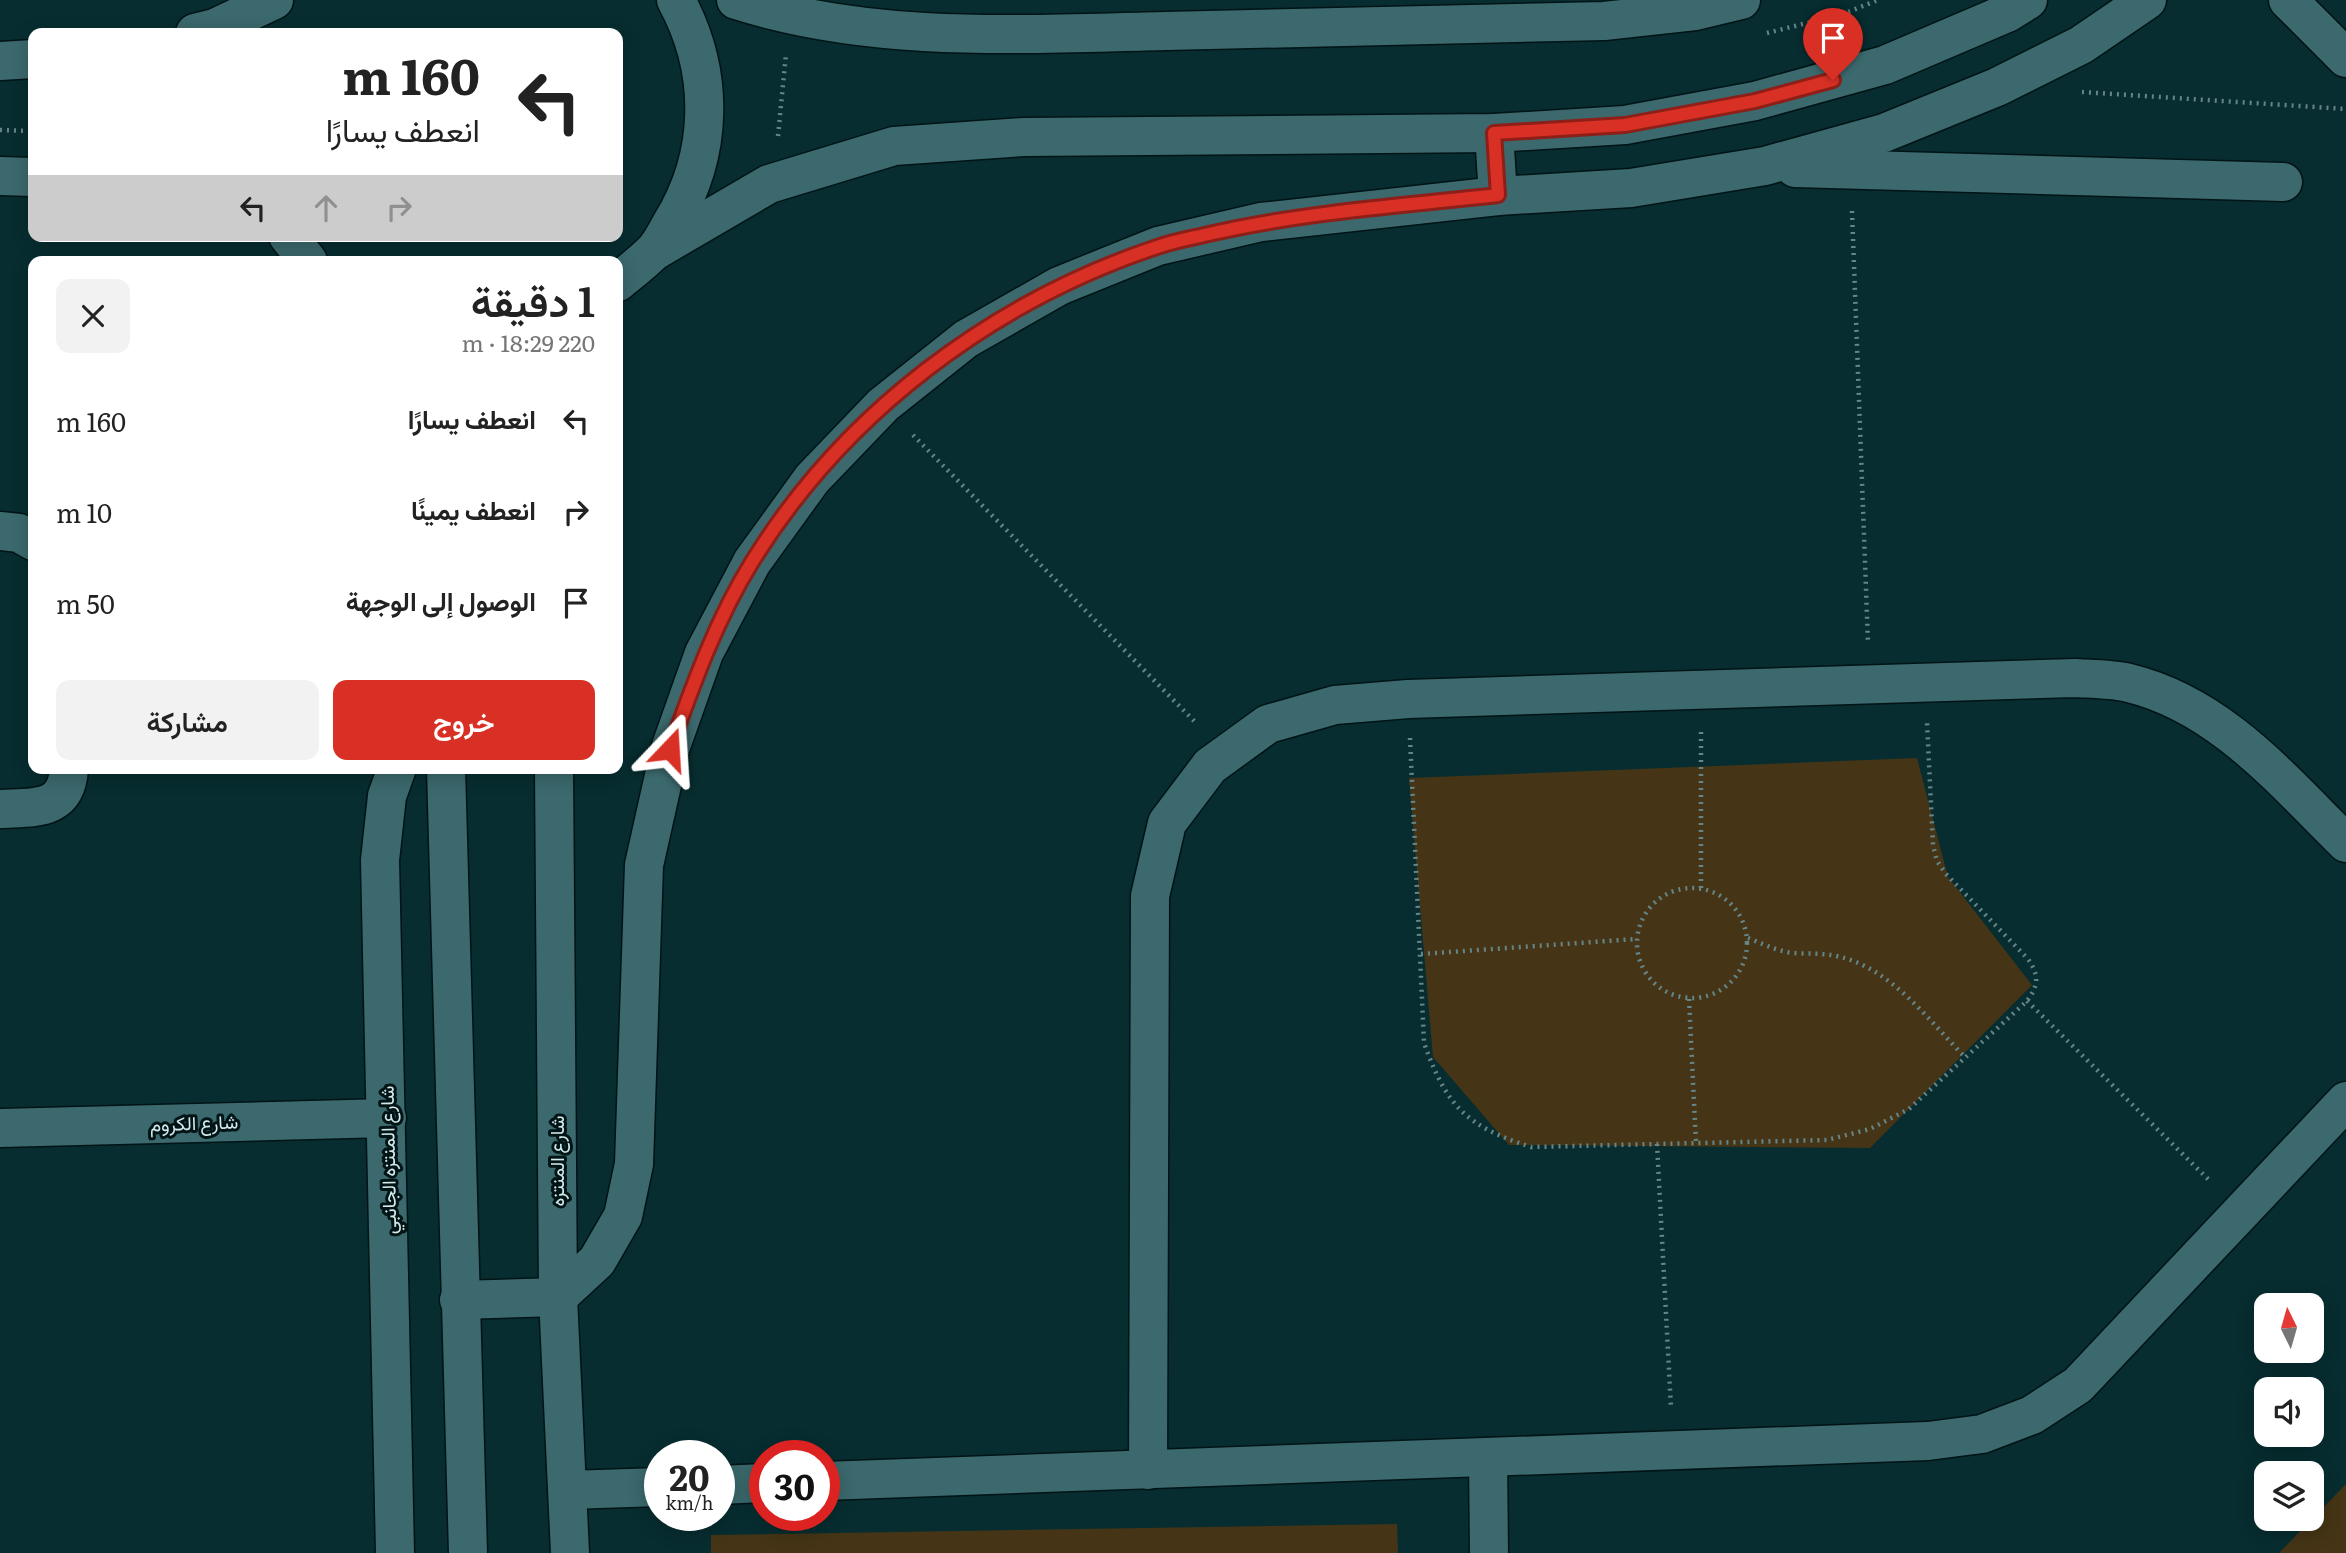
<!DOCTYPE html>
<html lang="ar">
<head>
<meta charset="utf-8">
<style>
  :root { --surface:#fff; --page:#f2f2f2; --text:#222; --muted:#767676; --accent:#d93025 }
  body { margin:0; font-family:Literata,Vazirmatn,serif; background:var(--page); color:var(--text); direction:rtl; height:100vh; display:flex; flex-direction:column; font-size:26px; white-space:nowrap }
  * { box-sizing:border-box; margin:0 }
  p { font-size:23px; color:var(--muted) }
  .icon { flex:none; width:38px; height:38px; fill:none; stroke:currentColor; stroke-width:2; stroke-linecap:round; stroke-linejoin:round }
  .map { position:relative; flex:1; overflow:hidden; direction:ltr }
  .side { position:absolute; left:28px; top:256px; width:595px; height:518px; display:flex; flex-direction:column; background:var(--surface); border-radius:14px; box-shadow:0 4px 18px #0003; direction:rtl }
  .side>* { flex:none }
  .top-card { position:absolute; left:28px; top:28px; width:595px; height:214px; border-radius:14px; box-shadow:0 4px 18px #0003; direction:rtl; background:#fff; color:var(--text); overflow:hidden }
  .needle { width:46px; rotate:355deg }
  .tools { position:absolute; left:2254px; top:1293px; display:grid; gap:14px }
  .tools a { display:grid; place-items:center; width:70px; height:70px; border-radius:14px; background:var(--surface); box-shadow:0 4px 18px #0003; font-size:35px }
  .speed { position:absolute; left:644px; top:1440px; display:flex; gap:14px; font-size:35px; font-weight:700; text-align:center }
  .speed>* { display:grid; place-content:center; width:91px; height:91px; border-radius:50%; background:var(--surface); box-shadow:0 4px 18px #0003; line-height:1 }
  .speed small { font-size:18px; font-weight:400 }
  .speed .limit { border:10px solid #d22; background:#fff; color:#111 }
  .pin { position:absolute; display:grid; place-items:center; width:60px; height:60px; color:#fff; margin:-72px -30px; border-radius:50% 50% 50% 0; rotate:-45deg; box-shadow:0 0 7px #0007 }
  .pin .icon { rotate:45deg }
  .me { position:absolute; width:77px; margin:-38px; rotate:20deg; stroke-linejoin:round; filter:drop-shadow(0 0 5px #0008) }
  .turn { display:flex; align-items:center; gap:24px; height:147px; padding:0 28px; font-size:32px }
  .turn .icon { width:91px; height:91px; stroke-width:2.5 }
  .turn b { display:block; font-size:49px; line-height:60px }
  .lanes { display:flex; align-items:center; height:66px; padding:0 28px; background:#0003; justify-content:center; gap:35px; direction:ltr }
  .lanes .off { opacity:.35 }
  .round { display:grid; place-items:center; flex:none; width:74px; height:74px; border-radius:14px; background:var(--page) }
  .overview { display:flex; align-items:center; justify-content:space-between; height:119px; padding:0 28px }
  h1 { font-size:42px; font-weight:600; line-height:52px }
  .primary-button { display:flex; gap:14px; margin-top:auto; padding:14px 28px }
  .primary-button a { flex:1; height:80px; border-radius:14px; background:var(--accent); color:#fff; font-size:28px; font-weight:600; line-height:80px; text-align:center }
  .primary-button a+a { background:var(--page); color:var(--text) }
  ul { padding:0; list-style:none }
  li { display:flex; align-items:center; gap:21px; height:91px; padding:0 28px }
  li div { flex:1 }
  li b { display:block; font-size:26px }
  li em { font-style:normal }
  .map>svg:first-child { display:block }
</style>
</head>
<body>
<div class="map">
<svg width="2346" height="1553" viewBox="0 0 2346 1553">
  <rect width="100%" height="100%" fill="#072d30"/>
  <g fill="#453516">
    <polygon points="1917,758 1948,877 2032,985 1870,1148 1509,1145 1433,1057 1409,778"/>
    <polygon points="2346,1484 2346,1553 2279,1553"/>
    <polygon points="1397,1524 1398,1553 711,1553 711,1535"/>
  </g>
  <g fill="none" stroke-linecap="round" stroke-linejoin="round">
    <g stroke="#001416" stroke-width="41">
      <g id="minor">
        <path d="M736,0C875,44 1022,34 1166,31C1312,27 1458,24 1604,21L1695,11L1741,0"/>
        <polyline points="2288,0 2346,58"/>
        <polyline points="195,33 215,28 274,0"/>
        <polyline points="0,61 33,59"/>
        <polyline points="1494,133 1498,196"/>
        <polyline points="1795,168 2283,182"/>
        <polyline points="0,176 33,177"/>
        <polyline points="288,236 308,261"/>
        <polyline points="656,250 769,184 894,146 1024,137 1494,133 1625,125 1755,101 1885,65 2007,13 2028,0"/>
        <path d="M618,282C630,272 643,262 654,251C661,243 666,233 671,224C714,154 715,72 676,0"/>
        <polyline points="0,531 19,533 33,541"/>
        <polyline points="446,768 468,1553"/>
        <polyline points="554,768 558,1297 570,1553"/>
        <path d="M0,809C34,807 67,812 69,768"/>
        <polyline points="0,1128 387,1118"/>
        <polyline points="459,1300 558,1297 597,1261 623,1216 634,1164 644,865 670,749 704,653 752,562 812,479 883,405 966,339 1059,286 1158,246 1261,222 1498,196 1631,188 1765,166 1884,133 1997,87 2081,45 2147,0"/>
        <polyline points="1488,1457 1489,1553"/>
        <path d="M1148,1470L1150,896L1167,823L1210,766L1268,724L1335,705L1408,699L2075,678C2092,679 2112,679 2129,683C2220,705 2282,780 2346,843"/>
        <polyline points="824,1481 1928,1441 1982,1434 2032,1415 2078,1385 2346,1101"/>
        <polyline points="719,1485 765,1483"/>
        <polyline points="568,1490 660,1487"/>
        <polyline points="395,1553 380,860 387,796 397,768"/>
      </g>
    </g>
    <g stroke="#668588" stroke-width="4.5" stroke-dasharray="2 5" stroke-linecap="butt">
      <polyline points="1767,33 1843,14 1878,0"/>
      <polyline points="2082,92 2346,109"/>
      <polyline points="0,130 33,131"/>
      <polyline points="778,136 786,54"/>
      <polyline points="1852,211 1868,643"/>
      <polyline points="913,435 1196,723"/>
      <path d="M1410,738L1424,1043C1447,1107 1466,1126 1531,1147L1827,1140L1870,1129L1909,1109L2027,1001C2039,985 2039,975 2028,959L1946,874L1937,861L1933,845L1927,722"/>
      <circle cx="1692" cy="943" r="55"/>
      <polyline points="1701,888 1701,732"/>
      <path d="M1748,938C1763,944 1777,951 1793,953C1808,954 1822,953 1836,956C1891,967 1928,1020 1965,1057"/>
      <polyline points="1421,954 1636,939"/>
      <polyline points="1689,999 1696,1143"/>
      <polyline points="2027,1001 2211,1182"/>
      <polyline points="1657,1144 1671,1408"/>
    </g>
    <use href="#minor" stroke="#3b696d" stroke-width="38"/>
  </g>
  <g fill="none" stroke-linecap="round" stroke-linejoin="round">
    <g stroke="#8d1f18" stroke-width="18">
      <path id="route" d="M670,749C693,685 716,620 752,562C844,413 992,302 1157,247C1174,241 1192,238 1209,234C1304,212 1401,206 1498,195L1494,133L1625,125L1755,101L1833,80"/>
    </g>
    <use href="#route" stroke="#d93025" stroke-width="12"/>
  </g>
  <g text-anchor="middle" stroke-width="6" stroke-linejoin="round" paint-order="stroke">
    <g font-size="19" fill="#d1eaeb" stroke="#021415">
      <text transform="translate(194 1123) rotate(-2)" y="7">شارع الكروم</text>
      <text transform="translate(388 1160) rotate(-91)" y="7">شارع المنتزه الجانبي</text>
      <text transform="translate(557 1161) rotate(-90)" y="7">شارع المنتزه</text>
    </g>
  </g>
</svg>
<div class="tools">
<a><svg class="needle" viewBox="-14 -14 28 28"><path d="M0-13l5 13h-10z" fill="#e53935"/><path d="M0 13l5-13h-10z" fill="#767676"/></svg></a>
<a><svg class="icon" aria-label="sound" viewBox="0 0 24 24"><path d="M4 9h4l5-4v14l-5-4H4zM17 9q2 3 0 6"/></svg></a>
<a><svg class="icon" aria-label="layers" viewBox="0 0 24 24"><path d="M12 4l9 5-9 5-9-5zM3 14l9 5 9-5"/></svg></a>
</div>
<div class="speed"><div>20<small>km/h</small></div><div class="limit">30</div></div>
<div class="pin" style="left:1833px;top:80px;background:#d93025"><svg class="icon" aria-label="arrive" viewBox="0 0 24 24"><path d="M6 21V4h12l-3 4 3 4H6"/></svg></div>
<svg class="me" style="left:670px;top:749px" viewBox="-20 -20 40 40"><path d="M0-17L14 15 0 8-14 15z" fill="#d93025" stroke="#fff" stroke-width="4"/></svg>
<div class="top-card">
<div class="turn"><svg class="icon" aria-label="left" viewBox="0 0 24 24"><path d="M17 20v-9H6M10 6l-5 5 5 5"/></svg><div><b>160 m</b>انعطف يسارًا</div></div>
<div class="lanes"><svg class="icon" aria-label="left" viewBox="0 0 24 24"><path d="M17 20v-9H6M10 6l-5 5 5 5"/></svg><svg class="icon off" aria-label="ahead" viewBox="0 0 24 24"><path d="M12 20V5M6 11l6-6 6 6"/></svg><svg class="icon off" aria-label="right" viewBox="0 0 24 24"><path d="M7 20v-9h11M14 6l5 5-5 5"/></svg></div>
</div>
<section class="side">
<div class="overview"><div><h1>1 دقيقة</h1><p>220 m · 18:29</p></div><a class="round"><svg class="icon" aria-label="close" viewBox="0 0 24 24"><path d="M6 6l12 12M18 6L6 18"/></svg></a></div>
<ul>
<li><svg class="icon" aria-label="left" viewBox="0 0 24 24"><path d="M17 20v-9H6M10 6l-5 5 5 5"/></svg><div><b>انعطف يسارًا</b></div><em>160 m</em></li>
<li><svg class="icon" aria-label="right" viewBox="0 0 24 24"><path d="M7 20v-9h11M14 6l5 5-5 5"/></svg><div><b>انعطف يمينًا</b></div><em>10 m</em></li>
<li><svg class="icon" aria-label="arrive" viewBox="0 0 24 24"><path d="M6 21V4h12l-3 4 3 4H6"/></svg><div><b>الوصول إلى الوجهة</b></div><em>50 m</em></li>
</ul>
<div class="primary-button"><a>خروج</a><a>مشاركة</a></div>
</section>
</div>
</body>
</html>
